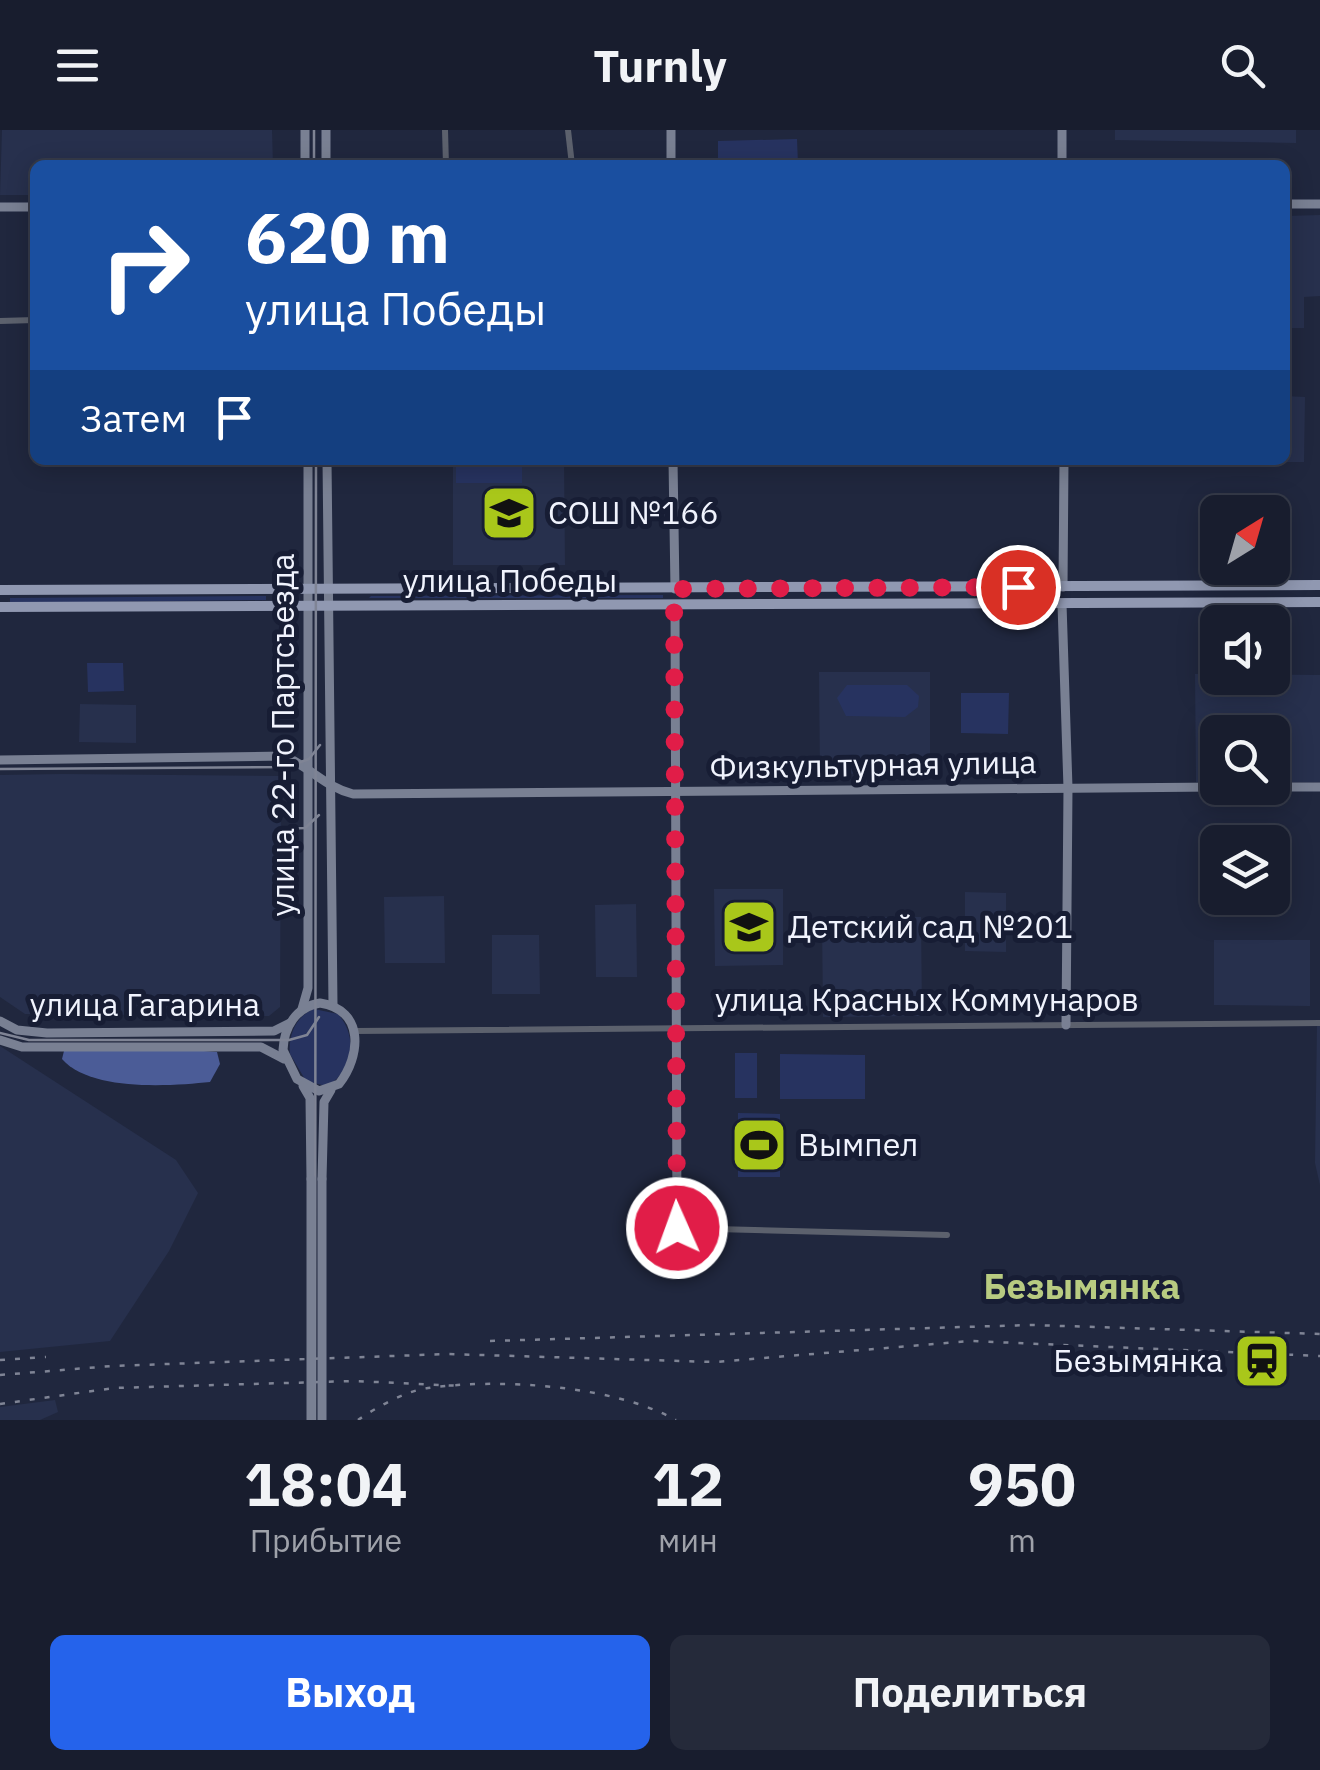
<!DOCTYPE html>
<html lang="ru">
<head>
<meta charset="utf-8">
<style>
  :root { --surface:#181d2e; --page:#252a3a; --text:#f1f3f6; --muted:#9fa2aa; --line:#363b4a; --accent:#2563eb }
  body { margin:0; font-family:"IBM Plex Sans",sans-serif; background:var(--page); color:var(--text); height:100vh; display:flex; flex-direction:column; font-size:38px; white-space:nowrap }
  * { box-sizing:border-box; margin:0 }
  p { font-size:32px; color:var(--muted) }
  .icon { flex:none; width:55px; height:55px; fill:none; stroke:currentColor; stroke-width:2; stroke-linecap:round; stroke-linejoin:round }
  .map { position:relative; height:1290px; overflow:hidden }
  .sheet { display:flex; flex-direction:column; background:var(--surface); flex:1 }
  .sheet>* { flex:none }
  .guide { position:absolute; left:30px; top:30px; width:1260px; height:305px; border-radius:15px; box-shadow:0 5px 25px #0003,0 0 0 2px var(--line); background:#1a4fa0; color:#fff; overflow:hidden }
  .needle { width:65px; rotate:37deg }
  .fabs { position:absolute; left:1200px; top:365px; display:grid; gap:20px }
  .fabs a { display:grid; place-items:center; width:90px; height:90px; border-radius:15px; background:var(--surface); box-shadow:0 5px 25px #0003,0 0 0 2px var(--line); font-size:50px }
  .pin { position:absolute; display:grid; place-items:center; width:85px; height:85px; color:#fff; margin:-42px; border:5px solid #fff; border-radius:50%; box-shadow:0 2px 10px #0007 }
  .me { position:absolute; width:110px; margin:-55px; rotate:358deg; stroke-linejoin:round; filter:drop-shadow(0 0 8px #0008) }
  .turn { display:flex; align-items:center; gap:35px; height:210px; padding:0 50px; font-size:45px }
  .turn .icon { width:130px; height:130px; stroke-width:2.5 }
  .turn b { display:block; font-size:70px; line-height:85px }
  .then { display:flex; align-items:center; height:95px; padding:0 50px; background:#0003; gap:20px; font-size:38px }
  .eta { display:flex; justify-content:space-evenly; align-items:center; height:170px; text-align:center }
  .eta b { font-size:60px; font-weight:700; line-height:70px }
  .action { display:flex; gap:20px; margin-top:auto; padding:20px 50px }
  .action a { flex:1; height:115px; border-radius:15px; background:var(--accent); color:#fff; font-size:40px; font-weight:700; line-height:115px; text-align:center }
  .action a+a { background:var(--page); color:var(--text) }
  header { display:flex; justify-content:space-between; align-items:center; height:130px; padding:0 50px; background:var(--surface); font-size:45px; font-weight:700 }
  .map>svg:first-child { display:block }
</style>
</head>
<body>
<header><svg class="icon" aria-label="menu" viewBox="0 0 24 24"><path d="M4 6h16M4 12h16M4 18h16"/></svg>Turnly<svg class="icon" aria-label="search" viewBox="0 0 24 24"><circle cx="10" cy="10" r="6"/><path d="M15 15l6 6"/></svg></header>
<div class="map">
<svg width="1320" height="1290" viewBox="0 0 1320 1290">
  <rect width="100%" height="100%" fill="#20273e"/>
  <g fill="#27304d">
    <polygon points="2,0 272,0 273,35 35,35 35,65 0,65"/>
    <polygon points="1115,0 1296,0 1296,13 1115,10"/>
    <polygon points="1320,85 1320,166 1304,167 1304,198 1285,198 1285,86"/>
    <polygon points="1285,266 1305,267 1304,332 1222,332 1285,330"/>
    <polygon points="453,330 564,330 565,435 453,435"/>
    <polygon points="819,542 930,542 930,643 820,644"/>
    <polygon points="1195,544 1320,545 1320,652 1273,652 1272,602 1218,602 1217,652 1196,652"/>
    <polygon points="80,574 136,575 136,613 79,612"/>
    <polygon points="62,644 281,646 280,877 269,886 25,884 0,867 0,645"/>
    <polygon points="714,759 783,759 783,835 715,836"/>
    <polygon points="965,762 1006,763 1006,822 965,821"/>
    <polygon points="444,766 445,833 385,833 384,767"/>
    <polygon points="636,774 637,847 596,847 595,775"/>
    <polygon points="822,787 921,787 922,886 823,887"/>
    <polygon points="492,805 539,805 540,864 492,864"/>
    <polygon points="1214,810 1310,810 1310,876 1214,875"/>
    <polygon points="1317,896 1320,896 1320,1055 1315,1033"/>
    <polygon points="0,916 176,1030 198,1063 169,1121 110,1211 0,1222"/>
    <polygon points="55,1270 58,1282 40,1290 0,1290 0,1277"/>
  </g>
  <g fill="#273360">
    <polygon points="797,9 798,34 718,35 718,11"/>
    <rect x="456" y="330" width="66" height="23"/>
    <polygon points="663,465 663,468 369,468 371,466"/>
    <polygon points="266,466 266,470 10,473 10,468"/>
    <polygon points="87,533 123,533 124,561 88,562"/>
    <polygon points="847,555 907,555 919,566 918,577 905,587 846,586 837,568"/>
    <polygon points="961,563 1009,563 1008,604 961,603"/>
    <path d="M314,879L338,884C358,906 354,942 326,956L306,951L290,924C288,905 296,886 314,879Z"/>
    <rect x="735" y="923" width="22" height="45"/>
    <polygon points="780,924 865,925 865,969 780,969"/>
    <polygon points="738,983 780,984 780,1047 738,1047"/>
  </g>
  <path fill="#4b5c97" d="M178,919L217,922L220,934L210,952C171,956 91,962 62,929L64,921Z"/>
  <g fill="none" stroke-linecap="round" stroke-linejoin="round">
    <g stroke="#5c616d" stroke-width="6">
      <polyline points="445,0 446,35"/>
      <polyline points="568,0 572,35"/>
      <polyline points="0,191 35,190"/>
      <polyline points="355,901 1320,893"/>
      <polyline points="677,1098 947,1105"/>
    </g>
    <g stroke="#798093" stroke-width="9">
      <polyline points="305,0 305,35"/>
      <polyline points="326,0 326,35"/>
      <polyline points="671,35 671,0"/>
      <polyline points="1062,35 1062,0"/>
      <polyline points="1285,74 1320,74"/>
      <polyline points="0,77 35,77"/>
      <polyline points="327,330 333,875"/>
      <polyline points="673,330 675,459"/>
      <polyline points="1063,457 1064,330"/>
      <polyline points="1062,474 1068,658 1066,895"/>
      <polyline points="675,476 677,1098"/>
      <path d="M0,630L284,626C310,637 325,657 353,664L1218,657"/>
      <polyline points="1272,657 1320,657"/>
      <path d="M320,873C365,880 361,926 339,954L319,961L297,949L283,920C284,897 296,877 320,873Z"/>
      <polyline points="302,879 308,858 308,330"/>
      <polyline points="0,891 17,900 47,903 274,901 290,893"/>
      <polyline points="0,910 22,917 261,917 284,929"/>
      <polyline points="303,956 310,968 311,1049"/>
      <polyline points="322,1049 324,972 331,960"/>
    </g>
    <g stroke="#9098b1" stroke-width="10">
      <polyline points="0,460 1320,455"/>
      <polyline points="0,477 1320,472"/>
    </g>
    <g stroke="#7f8495" stroke-width="2.5">
      <polyline points="314,0 314,35"/>
      <polyline points="0,639 287,637 309,629 320,615"/>
      <polyline points="281,699 305,698 319,685"/>
      <polyline points="0,903 29,910 289,910 307,905 319,887"/>
      <polyline points="315,1290 316,330"/>
    </g>
    <g stroke="#7f8495" stroke-width="2.5" stroke-dasharray="5 10" stroke-linecap="butt">
      <polyline points="490,1211 1031,1195 1320,1204"/>
      <polyline points="0,1230 46,1227"/>
      <polyline points="0,1245 112,1236 448,1224 715,1232 971,1211 1320,1226"/>
      <polyline points="0,1274 114,1258 355,1251 462,1256"/>
      <path d="M358,1290C377,1277 405,1261 428,1258C498,1248 613,1255 676,1290"/>
    </g>
    <g stroke="#798093" stroke-width="9">
      <polyline points="311,1049 311,1290"/>
      <polyline points="322,1049 322,1290"/>
    </g>
  </g>
  <g fill="none" stroke-linecap="round" stroke-linejoin="round">
    <polyline stroke="#e11d48" stroke-width="18" stroke-dasharray="0 32.4" points="677,1098 674,459 1018,457"/>
  </g>
  <defs>
    <g id="school-square" transform="scale(2.875)"><rect x="-9" y="-9" width="18" height="18" rx="4" fill="#a9c71a" stroke="#171d34"/><path d="M0-5L7-2L0 1L-7-2ZM-4 1L0 2.5L4 1V4Q0 6-4 4Z" fill="#111"/></g>
    <g id="stadium-square" transform="scale(2.875)"><rect x="-9" y="-9" width="18" height="18" rx="4" fill="#a9c71a" stroke="#171d34"/><path d="M0-5a6.5 5 0 1 0 0 10a6.5 5 0 1 0 0-10ZM-3.5-1.8h7v3.6h-7Z" fill="#111"/></g>
    <g id="station-square" transform="scale(2.875)"><rect x="-9" y="-9" width="18" height="18" rx="4" fill="#a9c71a" stroke="#171d34"/><path d="M-3-6H3Q5-6 5-4V2Q5 4 3 4L4.5 6H3L1.5 4h-3L-3 6H-4.5L-3 4Q-5 4-5 2V-4Q-5-6-3-6ZM-3.5-4v3h7v-3ZM-3.5 1v1.5H-2V1ZM2 1v1.5H3.5V1Z" fill="#111"/></g>
  </defs>
  <g fill-rule="evenodd">
    <use href="#school-square" x="509" y="383"/>
    <use href="#school-square" x="749" y="797"/>
    <use href="#stadium-square" x="759" y="1015"/>
    <use href="#station-square" x="1262" y="1231"/>
  </g>
  <g text-anchor="middle" stroke-width="10" stroke-linejoin="round" paint-order="stroke">
    <g font-size="32" fill="#f0f3fd" stroke="#171d34" text-anchor="start">
      <text x="548" y="394">СОШ №166</text>
      <text x="788" y="808">Детский сад №201</text>
      <text x="798" y="1026">Вымпел</text>
      <text x="1223" y="1242" text-anchor="end">Безымянка</text>
    </g>
    <g font-size="32" fill="#f0f3fd" stroke="#171d34">
      <text x="510" y="462">улица Победы</text>
      <text transform="translate(283 605) rotate(-90)" y="11">улица 22-го Партсъезда</text>
      <text transform="translate(873 635) rotate(-1)" y="11">Физкультурная улица</text>
      <text x="927" y="881">улица Красных Коммунаров</text>
      <text x="145" y="886">улица Гагарина</text>
    </g>
    <g font-size="35" font-weight="bold" fill="#b8cb81" stroke="#171d34">
      <text x="1082" y="1169">Безымянка</text>
    </g>
  </g>
</svg>
<div class="fabs">
<a><svg class="needle" viewBox="-14 -14 28 28"><path d="M0-13l5 13h-10z" fill="#e53935"/><path d="M0 13l5-13h-10z" fill="#9fa2aa"/></svg></a>
<a><svg class="icon" aria-label="sound" viewBox="0 0 24 24"><path d="M4 9h4l5-4v14l-5-4H4zM17 9q2 3 0 6"/></svg></a>
<a><svg class="icon" aria-label="search" viewBox="0 0 24 24"><circle cx="10" cy="10" r="6"/><path d="M15 15l6 6"/></svg></a>
<a><svg class="icon" aria-label="layers" viewBox="0 0 24 24"><path d="M12 4l9 5-9 5-9-5zM3 14l9 5 9-5"/></svg></a>
</div>
<div class="pin" style="left:1018px;top:457px;background:#d93025"><svg class="icon" aria-label="arrive" viewBox="0 0 24 24"><path d="M6 21V4h12l-3 4 3 4H6"/></svg></div>
<svg class="me" style="left:677px;top:1098px" viewBox="-20 -20 40 40"><circle r="17" fill="#e11d48" stroke="#fff" stroke-width="3"/><path d="M0-11L8 9 0 5-8 9z" fill="#fff"/></svg>
<div class="guide">
<div class="turn"><svg class="icon" aria-label="right" viewBox="0 0 24 24"><path d="M7 20v-9h11M14 6l5 5-5 5"/></svg><div><b>620 m</b>улица Победы</div></div>
<div class="then">Затем<svg class="icon" aria-label="arrive" viewBox="0 0 24 24"><path d="M6 21V4h12l-3 4 3 4H6"/></svg></div>
</div>
</div>
<section class="sheet">
<div class="eta">
<div><b>18:04</b><p>Прибытие</p></div>
<div><b>12</b><p>мин</p></div>
<div><b>950</b><p>m</p></div>
</div>
<div class="action"><a>Выход</a><a>Поделиться</a></div>
</section>
</body>
</html>
